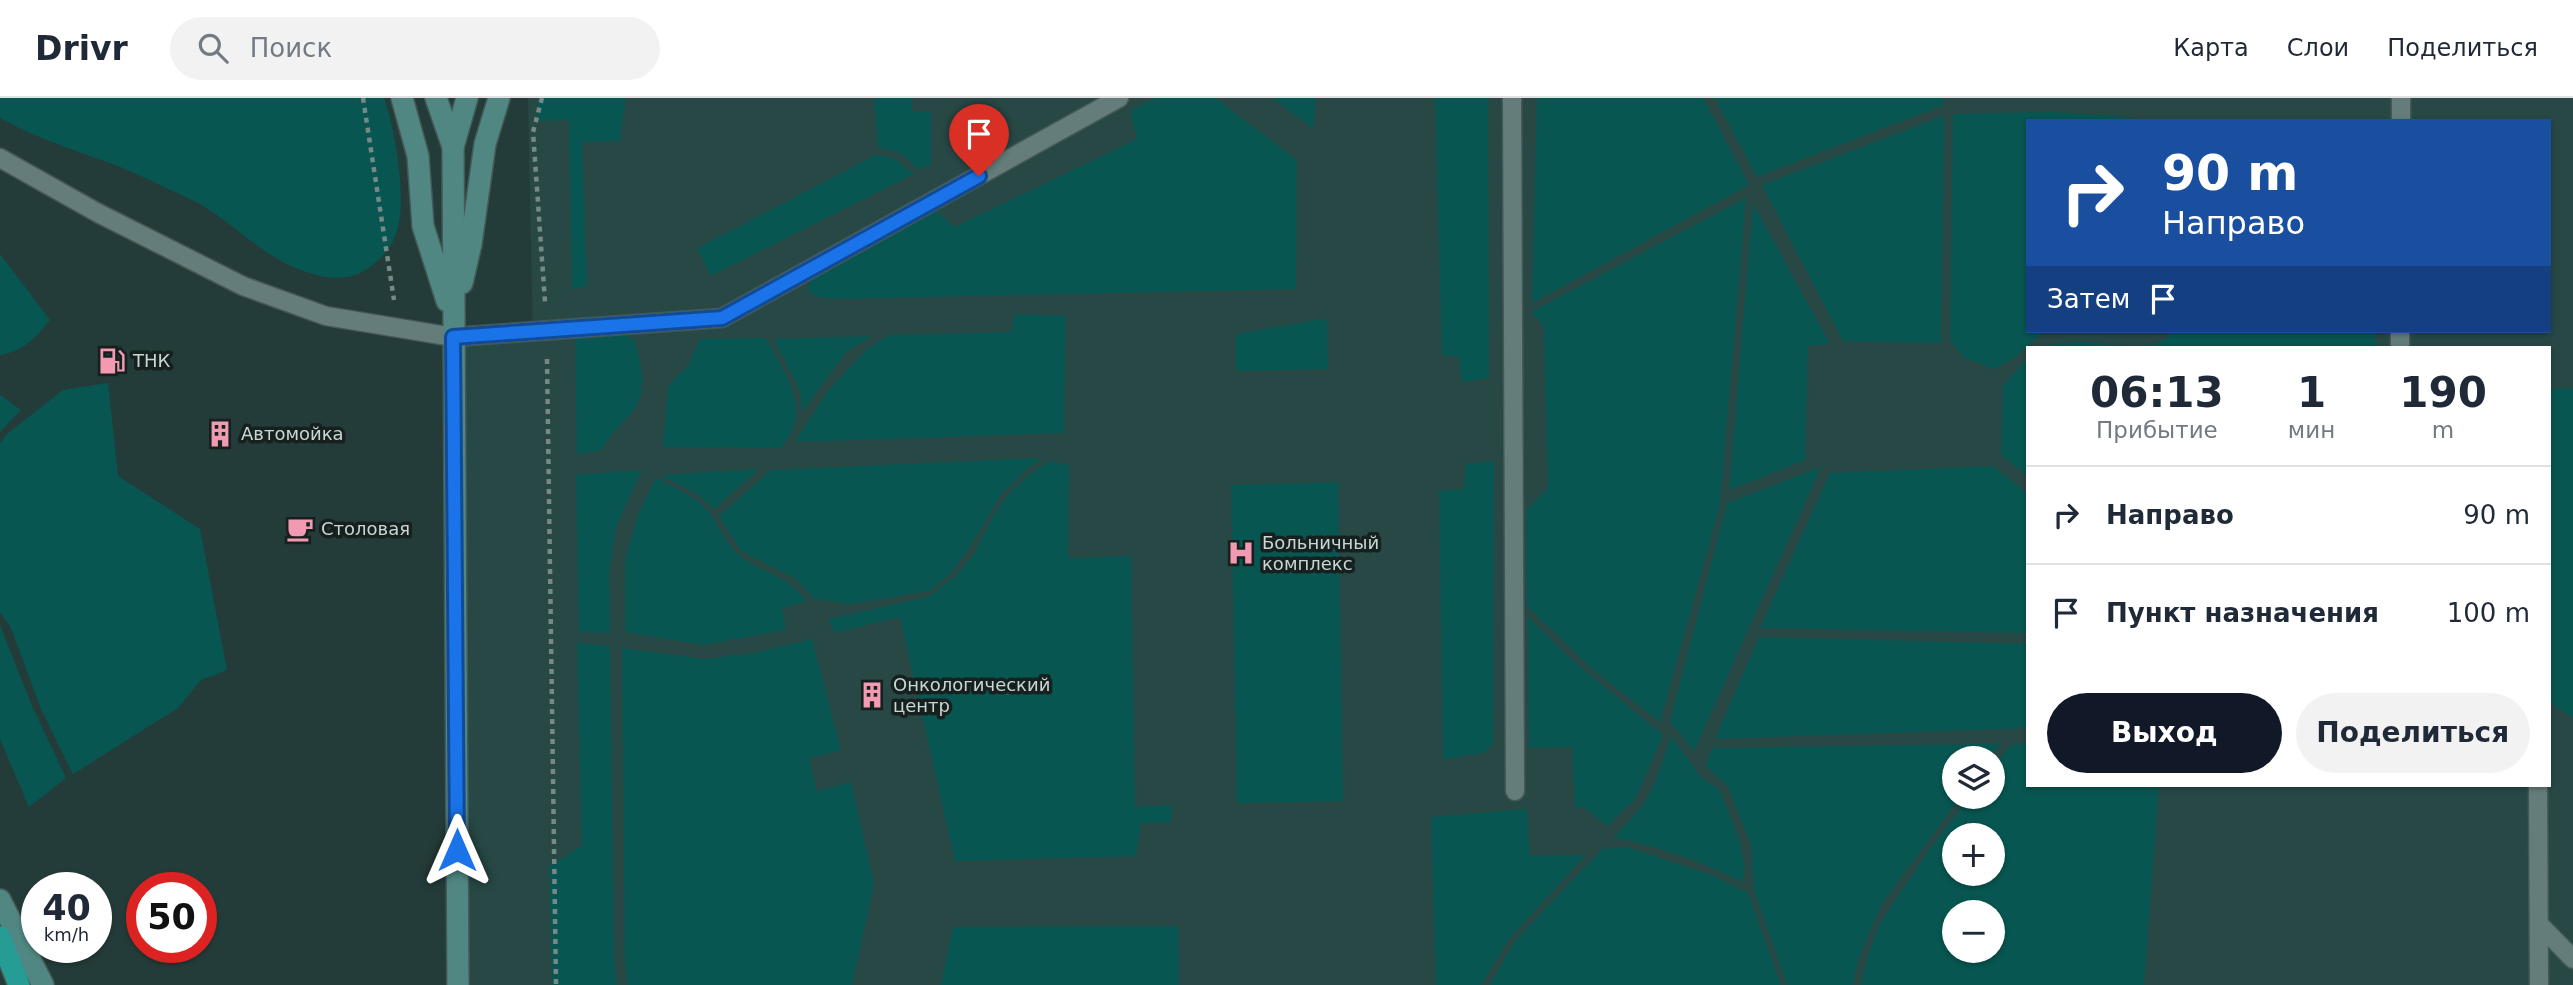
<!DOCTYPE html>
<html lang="ru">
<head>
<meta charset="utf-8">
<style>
  :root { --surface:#fff; --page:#f2f2f3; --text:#1f2937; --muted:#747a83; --line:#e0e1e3; --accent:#111827 }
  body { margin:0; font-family:"DejaVu Sans",sans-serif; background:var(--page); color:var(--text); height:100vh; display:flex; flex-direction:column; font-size:26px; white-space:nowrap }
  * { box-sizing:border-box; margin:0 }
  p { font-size:23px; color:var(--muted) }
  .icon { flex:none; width:38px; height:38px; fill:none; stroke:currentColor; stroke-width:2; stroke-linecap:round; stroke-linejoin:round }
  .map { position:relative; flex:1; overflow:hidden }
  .details { position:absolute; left:2026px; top:248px; width:525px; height:441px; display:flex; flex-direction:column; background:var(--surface); border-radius:0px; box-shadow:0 2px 5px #0004 }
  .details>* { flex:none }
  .guide { position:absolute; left:2026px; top:21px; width:525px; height:214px; border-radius:0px; box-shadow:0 2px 5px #0004; background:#1a4fa0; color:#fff; overflow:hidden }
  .controls { position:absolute; left:1942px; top:648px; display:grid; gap:14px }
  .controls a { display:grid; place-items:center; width:63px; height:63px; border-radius:50%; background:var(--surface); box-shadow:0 2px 5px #0004; font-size:35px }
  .speed { position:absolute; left:21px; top:774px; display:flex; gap:14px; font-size:35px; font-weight:700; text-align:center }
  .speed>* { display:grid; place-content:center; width:91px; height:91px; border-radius:50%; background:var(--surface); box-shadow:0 2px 5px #0004; line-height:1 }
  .speed small { font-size:18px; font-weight:400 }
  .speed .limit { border:10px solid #d22; background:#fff; color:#111 }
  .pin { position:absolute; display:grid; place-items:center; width:60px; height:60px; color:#fff; margin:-72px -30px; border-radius:50% 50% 50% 0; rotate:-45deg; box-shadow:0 0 7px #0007 }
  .pin .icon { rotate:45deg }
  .me { position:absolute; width:77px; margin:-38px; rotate:0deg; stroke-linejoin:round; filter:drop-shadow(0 0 5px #0008) }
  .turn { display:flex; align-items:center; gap:24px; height:147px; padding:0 21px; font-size:32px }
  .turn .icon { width:91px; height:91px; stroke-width:2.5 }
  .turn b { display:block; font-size:49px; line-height:60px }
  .then { display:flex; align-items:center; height:66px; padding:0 21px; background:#0003; gap:14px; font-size:26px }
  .eta { display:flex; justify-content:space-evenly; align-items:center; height:119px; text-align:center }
  .eta b { font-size:42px; font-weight:700; line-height:49px }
  .cta { display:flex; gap:14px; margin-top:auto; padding:14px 21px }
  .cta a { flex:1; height:80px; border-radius:42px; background:var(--accent); color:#fff; font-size:28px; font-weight:700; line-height:80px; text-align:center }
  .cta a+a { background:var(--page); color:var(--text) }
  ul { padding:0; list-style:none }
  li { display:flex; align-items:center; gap:21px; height:98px; padding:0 21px; border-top:2px solid var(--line) }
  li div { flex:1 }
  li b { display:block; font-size:26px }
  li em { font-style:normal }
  header { display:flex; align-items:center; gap:42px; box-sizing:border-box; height:98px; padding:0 35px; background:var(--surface); border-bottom:2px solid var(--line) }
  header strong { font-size:33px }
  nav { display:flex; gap:38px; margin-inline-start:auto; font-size:24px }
  .search { width:490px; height:63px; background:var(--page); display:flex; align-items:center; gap:18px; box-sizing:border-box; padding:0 24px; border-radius:38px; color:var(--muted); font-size:26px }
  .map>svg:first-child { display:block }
</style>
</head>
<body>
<header>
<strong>Drivr</strong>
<div class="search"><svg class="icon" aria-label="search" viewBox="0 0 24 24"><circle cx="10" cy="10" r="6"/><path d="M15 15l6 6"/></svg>Поиск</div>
<nav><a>Карта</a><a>Слои</a><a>Поделиться</a></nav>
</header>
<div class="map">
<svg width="2573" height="887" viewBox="0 0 2573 887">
  <rect width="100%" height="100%" fill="#243c39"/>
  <path fill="#274845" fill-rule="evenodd" d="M528,0H2573V887H458L453,239L533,244ZM2028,23H2550V233H2028ZM2028,250H2550V688H2028ZM1955,660H1993V698H1955ZM1955,737H1993V775H1955ZM1955,814H1993V852H1955Z"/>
  <g fill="#085651" fill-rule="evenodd">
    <path d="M0,0H384C395,31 408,105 396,136C391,150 383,159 371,168C350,185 325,181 301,172C259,157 230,120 190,101C166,90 142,78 118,68C78,53 37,41 0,20Z"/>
    <polygon points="538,0 626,0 620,43 582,44 587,188 572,191 569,22 537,23"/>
    <polygon points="874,0 912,0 912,14 931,14 931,67 918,71 902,56 878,49"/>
    <polygon points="1155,0 1215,0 1297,62 1296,191 834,201 818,199 807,193 816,168 927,105 955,129 1137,41 1130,13"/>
    <polygon points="1272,0 1316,0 1313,31 1309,27"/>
    <polygon points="1435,0 1488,0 1489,280 1462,284 1459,258 1442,258"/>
    <polygon points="1537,0 1703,0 1749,87 1532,205"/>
    <polygon points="1715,0 1943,0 1943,7 1757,79"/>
    <polygon points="2052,14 2117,18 2144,23 2028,23 2028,233 2045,233 2011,262 1994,271 1964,260 1950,242 1953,16"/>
    <polygon points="1944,18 1941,245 1843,243 1762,87"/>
    <polygon points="876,57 894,60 914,76 711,178 697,150"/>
    <polygon points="1746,100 1720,407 1660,624 1592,571 1527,508 1527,412 1548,390 1544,228 1531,214"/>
    <polygon points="1753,106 1830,246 1808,248 1805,362 1729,392"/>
    <path d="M0,156L50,222C35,240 24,253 0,257Z"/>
    <polygon points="1015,216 1066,218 1064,335 795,344 828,293 866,252 889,237 1011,234"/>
    <polygon points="1327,220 1328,271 1236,273 1236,236"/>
    <path d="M2176,233H2375V250H2048C2083,235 2122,256 2157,245C2164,243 2170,237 2176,233Z"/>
    <path d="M626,237L635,243C642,269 649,296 630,317C619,329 609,337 602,352L577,356L575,238Z"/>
    <polygon points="872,238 847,253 802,314 800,293 774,241"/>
    <path d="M766,240C779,266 805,300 793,330C791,337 785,344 781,350L663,349L668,289L689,266L700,241Z"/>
    <polygon points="2028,262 2028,378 2001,357 2003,288 2021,267"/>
    <polygon points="108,285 118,378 200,431 227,572 201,582 178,610 73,676 41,611 11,530 0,514 0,346 7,336 63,292"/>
    <polygon points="2573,290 2573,620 2550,604 2550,291"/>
    <polygon points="0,297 21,312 0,334"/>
    <polygon points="1042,360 1025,373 1002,395 968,452 950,476 929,493 851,506 814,501 796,481 741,453 719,418 771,372"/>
    <polygon points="1049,363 1069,367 1068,460 1131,458 1135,709 1172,707 1171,724 1141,725 1136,758 955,763 900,519 834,535 829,521 928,499 957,477 974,456 993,418 1010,394 1028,378"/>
    <polygon points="1494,363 1493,646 1484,655 1443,661 1439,393 1464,391 1466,366"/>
    <polygon points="1993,368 2028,396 2028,535 1760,530 1830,375"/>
    <polygon points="1821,369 1694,653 1670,623 1727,405"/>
    <polygon points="759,371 714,411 696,395 660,377"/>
    <polygon points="642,372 616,429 609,474 610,535 579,534 576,377"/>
    <path d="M656,380C673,389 693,397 706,411C719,425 725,448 741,459C767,477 785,476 807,503L782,510L786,532L703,547L625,534V464L637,419Z"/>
    <polygon points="1338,384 1343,703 1237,705 1231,387"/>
    <polygon points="1528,519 1573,563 1663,637 1635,701 1607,728 1584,709 1575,710 1572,649 1529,650"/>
    <polygon points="0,527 32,608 66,680 29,709 0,641"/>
    <polygon points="1759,539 2028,546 2028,630 1715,641"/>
    <polygon points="812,541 841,652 809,661 817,693 851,684 874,785 852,887 628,887 625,867 622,550 705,561 754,555"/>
    <polygon points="577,544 610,548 614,867 617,887 552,887 549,769 582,747"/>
    <path d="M1671,638L1701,679L1719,691L1739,740L1745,770L1742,784C1703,764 1657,747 1613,740L1642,709L1655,686Z"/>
    <path d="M2028,645V688H2159L2144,887H1861L1867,860L1880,825L1931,749L1971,698H1993V669L2011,647ZM1955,737H1993V775H1955ZM1955,814H1993V852H1955Z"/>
    <polygon points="2000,646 1990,660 1955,660 1955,698 1961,698 1881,807 1858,862 1853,887 1787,887 1754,792 1751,746 1727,687 1705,667 1713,650"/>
    <polygon points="1527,711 1530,758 1586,757 1508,842 1481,887 1436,887 1431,719"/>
    <polygon points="1627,749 1714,778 1748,795 1781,887 1490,887 1515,843 1602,751"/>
    <polygon points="1178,828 1179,887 941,887 953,829"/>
  </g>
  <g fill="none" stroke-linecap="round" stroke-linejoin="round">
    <g stroke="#445856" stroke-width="21">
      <g id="lane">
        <polyline points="1512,0 1515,693"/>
        <polyline points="2401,23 2401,0"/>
        <polyline points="0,60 98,115 243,188 326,218 453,239 722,220 1119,0"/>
        <polyline points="2400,250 2400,233"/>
        <polyline points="2538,688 2539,887"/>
        <polyline points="2539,826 2573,861"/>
      </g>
    </g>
    <g stroke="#445856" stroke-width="24">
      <g id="secondary">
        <polyline points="402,0 418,58 423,128 447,203"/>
        <polyline points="436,0 453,49"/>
        <polyline points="462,185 471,146 485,46 499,0"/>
        <polyline points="0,802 43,887"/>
        <polyline points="458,887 453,49 467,0"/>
      </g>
    </g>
    <g stroke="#445856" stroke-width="24">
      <polyline id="highway" points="0,839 19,887"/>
    </g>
    <g stroke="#768986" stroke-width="4.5" stroke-dasharray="5 5" stroke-linecap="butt">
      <polyline points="363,0 394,202"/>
      <polyline points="542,0 533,34 545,204"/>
      <polyline points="547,261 556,887"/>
    </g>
    <use href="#lane" stroke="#647d7a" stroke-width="18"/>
    <use href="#secondary" stroke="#518782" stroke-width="21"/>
    <use href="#highway" stroke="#269d94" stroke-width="21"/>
  </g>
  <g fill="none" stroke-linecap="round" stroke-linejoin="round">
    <g stroke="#114b97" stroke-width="18">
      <polyline id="route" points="457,752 453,239 722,220 979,78"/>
    </g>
    <use href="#route" stroke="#1a73e8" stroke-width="12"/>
  </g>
  <defs>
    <g id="fuel-bare" transform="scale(2.1)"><path d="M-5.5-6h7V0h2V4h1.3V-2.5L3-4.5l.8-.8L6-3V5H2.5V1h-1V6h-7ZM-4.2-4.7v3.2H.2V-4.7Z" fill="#f19ab2" stroke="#16201f" stroke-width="2.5" paint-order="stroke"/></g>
    <g id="building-bare" transform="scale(2.1)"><path d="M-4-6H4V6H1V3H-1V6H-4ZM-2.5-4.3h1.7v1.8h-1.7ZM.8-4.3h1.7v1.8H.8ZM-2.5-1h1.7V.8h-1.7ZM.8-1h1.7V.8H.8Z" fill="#f19ab2" stroke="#16201f" stroke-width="2.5" paint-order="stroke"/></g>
    <g id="cafe-bare" transform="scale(2.1)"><path d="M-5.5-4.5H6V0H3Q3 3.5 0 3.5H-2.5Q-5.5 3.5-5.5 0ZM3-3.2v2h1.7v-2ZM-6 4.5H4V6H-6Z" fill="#f19ab2" stroke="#16201f" stroke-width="2.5" paint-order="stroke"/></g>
    <g id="hospital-bare" transform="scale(2.1)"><path d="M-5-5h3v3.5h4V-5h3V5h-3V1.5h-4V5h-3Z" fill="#f19ab2" stroke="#16201f" stroke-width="2.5" paint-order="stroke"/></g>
  </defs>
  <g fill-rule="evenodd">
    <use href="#fuel-bare" x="112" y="263"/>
    <use href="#building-bare" x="220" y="336"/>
    <use href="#cafe-bare" x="300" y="431"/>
    <use href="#hospital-bare" x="1241" y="455"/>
    <use href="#building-bare" x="872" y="597"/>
  </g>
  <g text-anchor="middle" stroke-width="7" stroke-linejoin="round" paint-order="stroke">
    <g font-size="18" fill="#c9d6d4" stroke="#16201f" text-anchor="start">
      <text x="133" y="269">ТНК</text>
      <text x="241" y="342">Автомойка</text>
      <text x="321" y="437">Столовая</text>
      <text x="1262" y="451">Больничный<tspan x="1262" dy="21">комплекс</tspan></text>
      <text x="893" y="593">Онкологический<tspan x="893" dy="21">центр</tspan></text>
    </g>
  </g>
</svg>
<div class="controls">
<a><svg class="icon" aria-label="layers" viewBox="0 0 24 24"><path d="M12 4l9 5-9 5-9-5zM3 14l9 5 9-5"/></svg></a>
<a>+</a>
<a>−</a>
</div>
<div class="speed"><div>40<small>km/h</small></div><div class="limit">50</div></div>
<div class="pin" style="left:979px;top:78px;background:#d93025"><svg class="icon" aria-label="arrive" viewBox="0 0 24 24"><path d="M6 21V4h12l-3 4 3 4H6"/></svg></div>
<svg class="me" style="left:457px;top:752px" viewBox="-20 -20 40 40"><path d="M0-17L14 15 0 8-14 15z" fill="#1a73e8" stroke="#fff" stroke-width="4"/></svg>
<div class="guide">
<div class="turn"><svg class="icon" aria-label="right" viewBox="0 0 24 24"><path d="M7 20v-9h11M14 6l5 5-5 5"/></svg><div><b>90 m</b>Направо</div></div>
<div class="then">Затем<svg class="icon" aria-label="arrive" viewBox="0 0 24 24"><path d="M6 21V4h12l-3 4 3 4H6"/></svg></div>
</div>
<section class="details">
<div class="eta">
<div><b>06:13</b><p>Прибытие</p></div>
<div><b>1</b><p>мин</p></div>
<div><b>190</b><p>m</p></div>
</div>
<ul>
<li><svg class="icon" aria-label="right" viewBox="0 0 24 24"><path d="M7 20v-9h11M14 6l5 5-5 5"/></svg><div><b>Направо</b></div><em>90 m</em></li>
<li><svg class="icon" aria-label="arrive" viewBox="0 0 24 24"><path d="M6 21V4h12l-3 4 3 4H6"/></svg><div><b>Пункт назначения</b></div><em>100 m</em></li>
</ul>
<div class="cta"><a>Выход</a><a>Поделиться</a></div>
</section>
</div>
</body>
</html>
